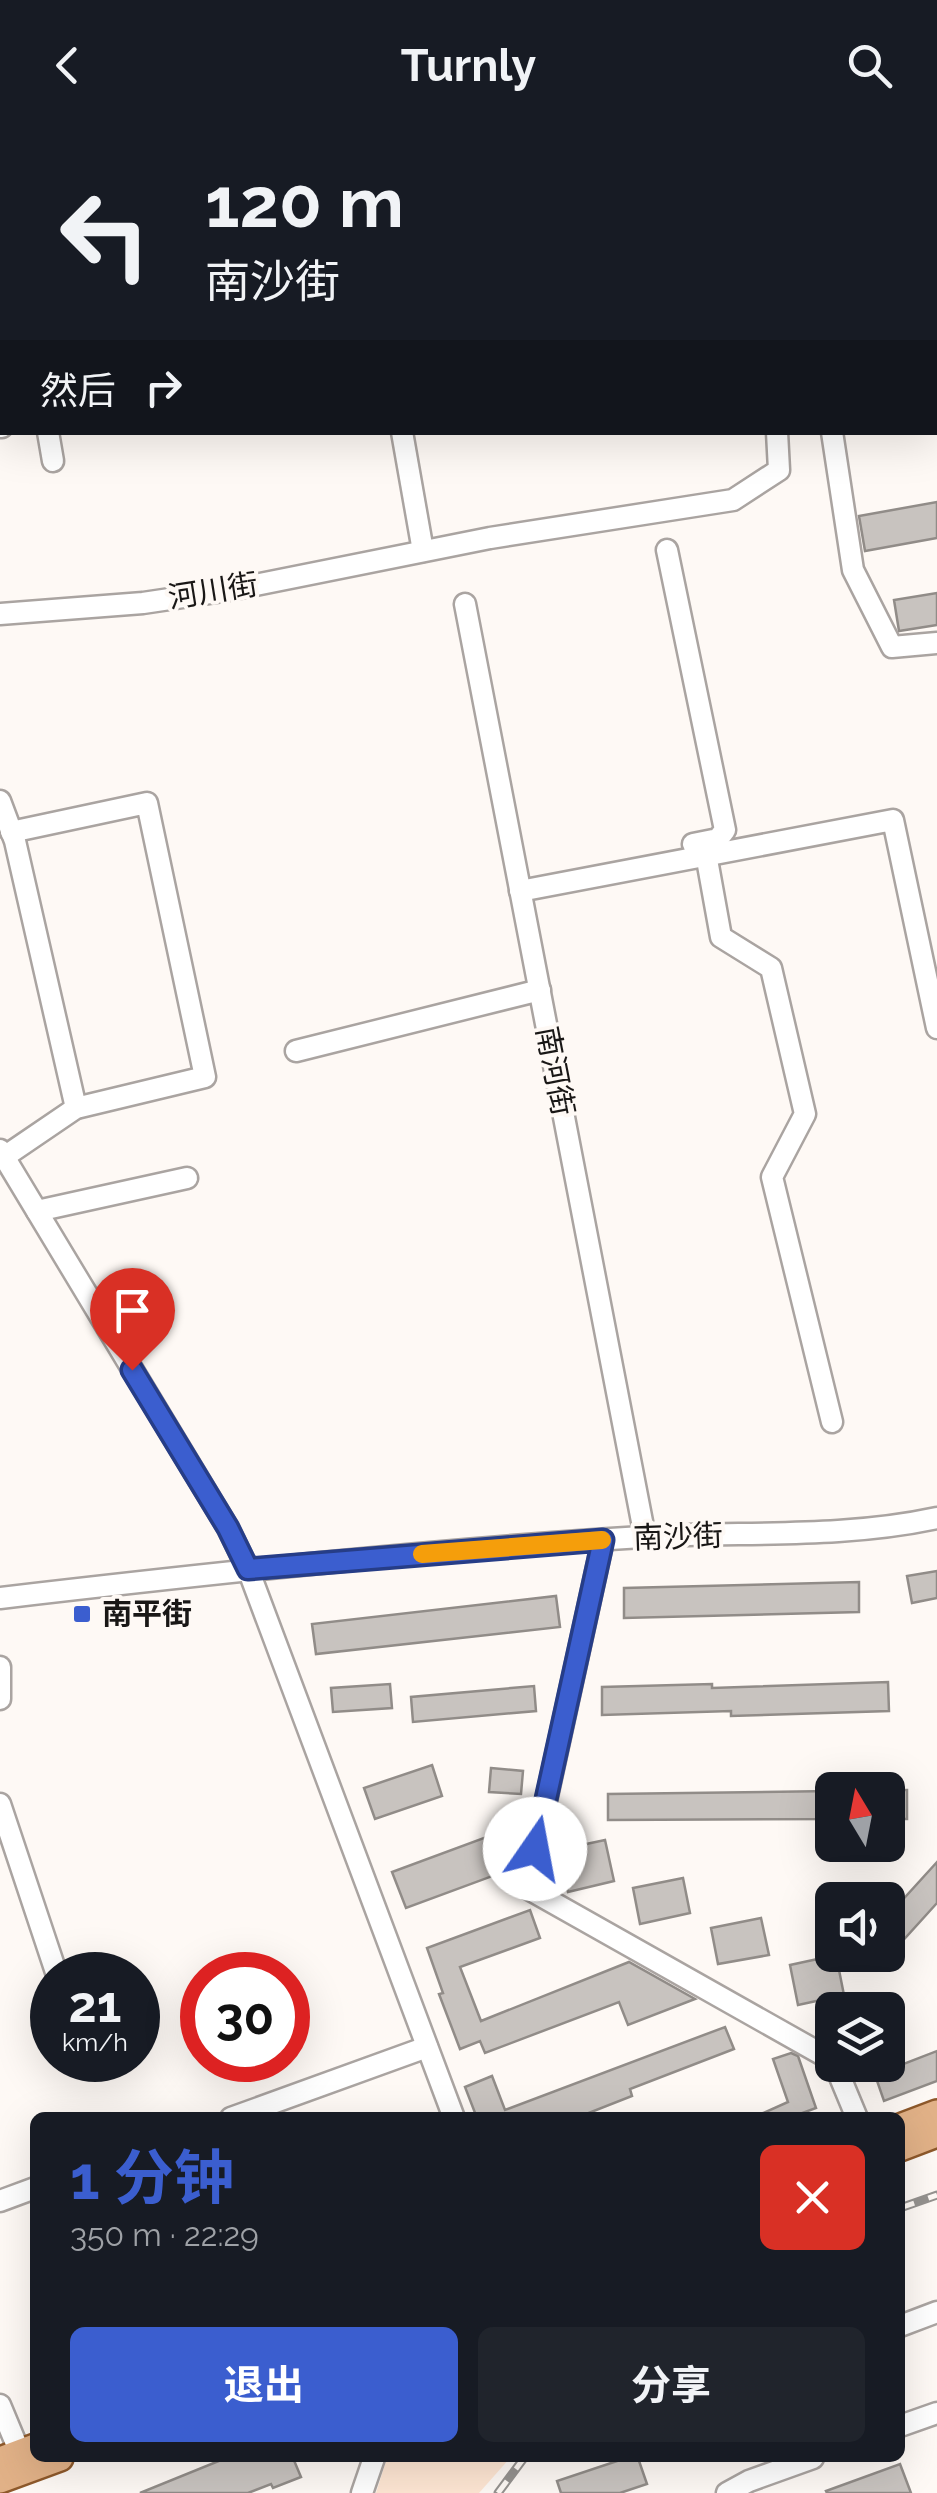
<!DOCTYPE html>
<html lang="zh">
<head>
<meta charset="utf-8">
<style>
  :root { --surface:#171b24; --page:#20242c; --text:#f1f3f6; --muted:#9ea1a6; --accent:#3b5ecf }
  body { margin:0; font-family:Raleway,"Noto Sans SC",sans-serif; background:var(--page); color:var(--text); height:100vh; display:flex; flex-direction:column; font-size:38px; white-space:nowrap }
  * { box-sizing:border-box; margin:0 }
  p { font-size:32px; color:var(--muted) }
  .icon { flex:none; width:55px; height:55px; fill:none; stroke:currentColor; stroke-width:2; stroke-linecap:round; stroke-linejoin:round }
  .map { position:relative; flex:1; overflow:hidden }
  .drawer { position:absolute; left:30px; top:1982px; width:875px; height:350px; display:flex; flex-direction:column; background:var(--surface); border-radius:15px; box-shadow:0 10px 40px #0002 }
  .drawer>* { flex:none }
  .banner { position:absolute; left:0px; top:0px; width:938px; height:305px; box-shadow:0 10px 40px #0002; background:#171b24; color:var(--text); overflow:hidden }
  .needle { width:65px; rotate:350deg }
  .fabs { position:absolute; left:815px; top:1642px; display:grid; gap:20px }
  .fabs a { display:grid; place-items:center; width:90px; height:90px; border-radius:15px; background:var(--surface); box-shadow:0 10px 40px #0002; font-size:50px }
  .speed { position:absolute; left:30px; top:1822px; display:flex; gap:20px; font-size:50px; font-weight:700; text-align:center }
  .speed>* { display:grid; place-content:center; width:130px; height:130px; border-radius:50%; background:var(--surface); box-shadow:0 10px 40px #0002; line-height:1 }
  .speed small { font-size:25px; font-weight:400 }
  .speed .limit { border:15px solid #d22; background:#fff; color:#111 }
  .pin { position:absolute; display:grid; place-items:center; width:85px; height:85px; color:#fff; margin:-102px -42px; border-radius:50% 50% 50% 0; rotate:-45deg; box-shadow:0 0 10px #0007 }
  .pin .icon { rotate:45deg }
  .me { position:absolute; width:110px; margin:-55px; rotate:12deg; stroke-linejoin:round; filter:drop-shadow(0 0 8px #0008) }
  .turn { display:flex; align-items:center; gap:35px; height:210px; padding:0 40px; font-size:45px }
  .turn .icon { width:130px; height:130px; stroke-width:2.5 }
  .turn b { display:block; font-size:70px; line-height:85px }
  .then { display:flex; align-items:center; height:95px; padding:0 40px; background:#0003; gap:20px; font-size:38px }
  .round { display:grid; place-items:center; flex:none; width:105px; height:105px; border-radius:15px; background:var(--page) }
  .overview { display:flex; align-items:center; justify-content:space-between; height:170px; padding:0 40px }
  h1 { font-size:60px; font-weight:700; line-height:75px; color:var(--accent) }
  .button { display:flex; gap:20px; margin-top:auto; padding:20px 40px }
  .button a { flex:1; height:115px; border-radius:15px; background:var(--accent); color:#fff; font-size:40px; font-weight:700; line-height:115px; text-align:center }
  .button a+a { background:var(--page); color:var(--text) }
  header { display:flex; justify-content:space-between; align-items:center; height:130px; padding:0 40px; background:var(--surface); font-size:45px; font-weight:700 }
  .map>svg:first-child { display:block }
</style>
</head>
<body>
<header><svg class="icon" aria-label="back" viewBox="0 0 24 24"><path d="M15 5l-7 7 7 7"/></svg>Turnly<svg class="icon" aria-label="search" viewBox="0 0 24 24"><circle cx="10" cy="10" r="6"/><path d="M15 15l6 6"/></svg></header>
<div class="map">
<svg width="937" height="2363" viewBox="0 0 937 2363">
  <rect width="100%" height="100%" fill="#fef9f5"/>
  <polygon fill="#fee6d3" points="387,2328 510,2328 479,2363 376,2363"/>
  <g fill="#c8c3bf" stroke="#918c88" stroke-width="2.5">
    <polygon points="937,372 937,408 865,421 859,386"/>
    <polygon points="937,463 937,495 899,501 894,470"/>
    <polygon points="937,1441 937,1468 912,1473 907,1446"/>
    <polygon points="859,1452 859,1482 624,1488 624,1458"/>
    <polygon points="556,1466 560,1497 316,1524 312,1494"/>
    <polygon points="888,1552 889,1581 731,1586 731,1581 602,1585 602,1557 712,1554 712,1558"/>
    <polygon points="390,1554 392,1578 333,1582 331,1558"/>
    <polygon points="534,1556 536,1581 413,1592 411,1567"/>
    <polygon points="432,1635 442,1666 375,1689 364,1658"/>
    <polygon points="491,1638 523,1641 521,1664 489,1662"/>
    <rect x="888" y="1660" width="19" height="29"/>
    <polygon points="832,1661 832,1689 608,1690 608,1664"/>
    <polygon points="500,1702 514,1738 406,1778 392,1742"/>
    <polygon points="605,1710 614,1751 568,1762 558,1720"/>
    <polygon points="937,1732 937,1773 888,1827 888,1786"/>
    <polygon points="683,1748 690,1783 640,1794 633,1758"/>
    <polygon points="530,1780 540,1808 460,1837 481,1891 629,1832 695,1869 628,1895 619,1872 485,1923 480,1911 460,1919 439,1864 443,1863 427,1818"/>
    <polygon points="761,1788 769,1825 718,1834 711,1798"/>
    <polygon points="836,1825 844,1865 798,1875 790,1835"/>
    <polygon points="725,1897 734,1919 630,1959 632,1966 576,1988 477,1988 465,1957 492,1946 505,1980"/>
    <polygon points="937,1921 937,1951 884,1971 875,1945"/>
    <polygon points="791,1923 798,1926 816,1978 789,1988 752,1988 788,1972 773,1929"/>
    <polygon points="226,2328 293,2328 301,2347 273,2358 271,2354 248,2363 140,2363"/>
    <polygon points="626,2328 638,2328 647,2354 620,2363 561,2363 557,2351"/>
    <polygon points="900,2334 911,2363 827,2363 826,2361"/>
  </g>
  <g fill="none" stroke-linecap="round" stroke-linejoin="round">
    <g stroke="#aaa4a1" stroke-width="25">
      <g id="minor">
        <polyline points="475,0 475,2"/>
        <polyline points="808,0 809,2"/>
        <polyline points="70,2 76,0"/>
        <polyline points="0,25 2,25"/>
        <polyline points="0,74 2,73"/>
        <polyline points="0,297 2,297"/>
        <polyline points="48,302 53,331"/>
        <polyline points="402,302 423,421"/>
        <polyline points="832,302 853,440 892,517 937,513"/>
        <polyline points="667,420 725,700 718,709 693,714"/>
        <polyline points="465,474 645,1407"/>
        <polyline points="0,484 143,473 230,460 490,408 733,370 779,340 777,302"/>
        <polyline points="0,671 15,711 76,978"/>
        <polyline points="706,724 721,807 771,838 805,984 772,1047 832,1292"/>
        <polyline points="520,761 893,690 937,898"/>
        <polyline points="296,921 540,860"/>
        <polyline points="0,1020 228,1398 248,1439 454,1988"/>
        <polyline points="4,1027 76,978 205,947 147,673 11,702"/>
        <polyline points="37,1081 187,1048"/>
        <polyline points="603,1410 527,1758 832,1930"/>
        <path d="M0,1468C214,1443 427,1420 642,1407C741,1401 840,1409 937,1388"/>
        <polyline points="0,1537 0,1569"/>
        <polyline points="0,1674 57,1845"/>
        <polyline points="835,1935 857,1988"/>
        <polyline points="231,1988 427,1917"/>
        <polyline points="0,2071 35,2058"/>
        <polyline points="900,2196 937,2182"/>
        <polyline points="0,2275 20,2323"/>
        <polyline points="900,2296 937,2283"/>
        <polyline points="362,2363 374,2328"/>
        <polyline points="727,2363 749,2351 813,2328"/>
      </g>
    </g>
    <g stroke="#8e592b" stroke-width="30">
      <g id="major">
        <polyline points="900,1997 937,1983"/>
        <polyline points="900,2018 937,2004"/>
        <polyline points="0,2330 35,2317"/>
        <polyline points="0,2350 60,2328"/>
      </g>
    </g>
    <use href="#minor" stroke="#fff" stroke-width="20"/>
    <use href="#major" stroke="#e1b187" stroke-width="25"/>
    <g stroke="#95928f" stroke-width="9">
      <g id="rail">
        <polyline points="900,2078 937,2065"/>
        <polyline points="498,2363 524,2328"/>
      </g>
    </g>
    <use href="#rail" stroke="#fef9f5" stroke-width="5" stroke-dasharray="15" stroke-linecap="butt"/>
  </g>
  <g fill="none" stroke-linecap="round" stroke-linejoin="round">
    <g stroke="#263d87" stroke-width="25">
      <polyline id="route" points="132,1240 228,1398 248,1439 603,1410 535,1719"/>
    </g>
    <use href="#route" stroke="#3b5ecf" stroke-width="18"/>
    <polyline stroke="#f59e0b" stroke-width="18" points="422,1424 602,1410"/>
  </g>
  <rect fill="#3b5ecf" stroke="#fef9f5" stroke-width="4" x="72" y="1474" width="20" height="20" rx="5"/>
  <g text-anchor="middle" stroke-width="8" stroke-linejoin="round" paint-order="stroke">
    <g font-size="30" fill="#191716" stroke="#fef9f5">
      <text transform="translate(213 461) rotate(-9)" y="10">河川街</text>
      <text transform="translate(555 941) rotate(79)" y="10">南河街</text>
      <text transform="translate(678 1407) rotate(-2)" y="10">南沙街</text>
    </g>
    <g font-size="30" font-weight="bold" fill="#191716" stroke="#fef9f5" text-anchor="start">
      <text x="102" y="1494">南平街</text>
    </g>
  </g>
</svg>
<div class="fabs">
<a><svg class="needle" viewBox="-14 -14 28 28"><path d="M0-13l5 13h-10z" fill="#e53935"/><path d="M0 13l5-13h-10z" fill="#9ea1a6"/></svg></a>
<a><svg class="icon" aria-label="sound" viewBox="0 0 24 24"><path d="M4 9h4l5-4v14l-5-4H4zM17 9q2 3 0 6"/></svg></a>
<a><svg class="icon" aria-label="layers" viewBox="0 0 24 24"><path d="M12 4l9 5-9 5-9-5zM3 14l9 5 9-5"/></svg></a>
</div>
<div class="speed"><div>21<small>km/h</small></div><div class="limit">30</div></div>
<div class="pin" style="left:132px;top:1240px;background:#d93025"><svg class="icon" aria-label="arrive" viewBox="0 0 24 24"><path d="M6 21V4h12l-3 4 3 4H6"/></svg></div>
<svg class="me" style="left:535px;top:1719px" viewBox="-20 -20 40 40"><circle r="19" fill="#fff"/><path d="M0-13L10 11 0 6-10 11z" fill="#3b5ecf"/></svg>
<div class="banner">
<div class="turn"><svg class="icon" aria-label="left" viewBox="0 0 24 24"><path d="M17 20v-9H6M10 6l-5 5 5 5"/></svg><div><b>120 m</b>南沙街</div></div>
<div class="then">然后<svg class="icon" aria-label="right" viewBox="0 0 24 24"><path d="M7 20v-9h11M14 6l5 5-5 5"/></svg></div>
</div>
<section class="drawer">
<div class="overview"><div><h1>1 分钟</h1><p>350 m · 22:29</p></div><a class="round" style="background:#d93025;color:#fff"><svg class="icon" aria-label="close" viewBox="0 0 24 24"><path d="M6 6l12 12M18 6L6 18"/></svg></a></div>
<div class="button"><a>退出</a><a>分享</a></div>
</section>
</div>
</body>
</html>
